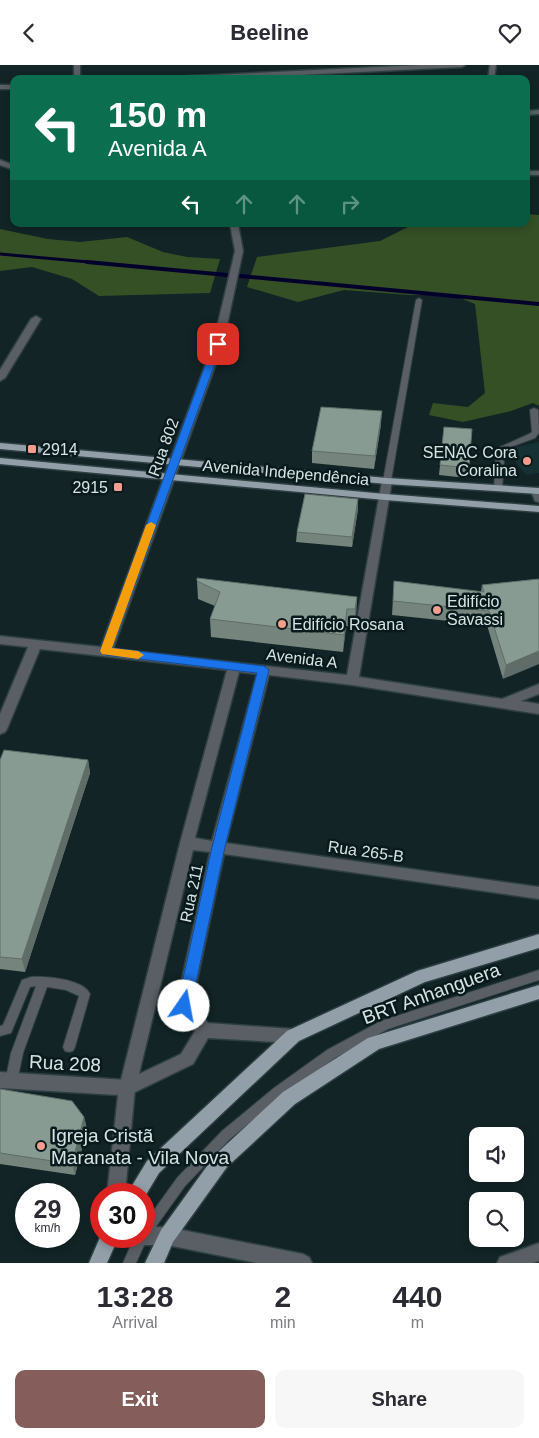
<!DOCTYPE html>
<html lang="en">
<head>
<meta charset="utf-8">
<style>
  :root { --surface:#fff; --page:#f7f7f7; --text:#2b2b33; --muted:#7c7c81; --accent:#855e5c }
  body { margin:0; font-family:Arial,sans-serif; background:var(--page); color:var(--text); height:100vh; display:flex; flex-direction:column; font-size:19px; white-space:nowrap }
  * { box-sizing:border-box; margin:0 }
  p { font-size:16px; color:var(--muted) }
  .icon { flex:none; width:28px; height:28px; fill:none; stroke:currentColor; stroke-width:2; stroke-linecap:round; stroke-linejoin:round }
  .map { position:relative; height:1198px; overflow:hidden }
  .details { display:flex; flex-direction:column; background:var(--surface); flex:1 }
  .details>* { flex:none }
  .top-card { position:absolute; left:10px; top:10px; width:520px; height:152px; border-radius:10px; box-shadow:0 2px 8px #0003; background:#0b6e4f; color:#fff; overflow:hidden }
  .buttons { position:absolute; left:469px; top:1062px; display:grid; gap:10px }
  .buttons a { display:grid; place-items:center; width:55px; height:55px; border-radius:10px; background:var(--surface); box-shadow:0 2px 8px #0003; font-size:25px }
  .speed { position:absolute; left:15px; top:1118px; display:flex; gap:10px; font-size:25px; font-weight:700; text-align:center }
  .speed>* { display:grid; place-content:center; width:65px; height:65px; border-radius:50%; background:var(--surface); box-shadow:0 2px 8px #0003; line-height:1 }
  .speed small { font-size:12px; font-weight:400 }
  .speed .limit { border:8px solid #d22; background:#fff; color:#111 }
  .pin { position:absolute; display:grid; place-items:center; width:42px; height:42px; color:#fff; margin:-21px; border-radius:10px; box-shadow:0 2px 8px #0006 }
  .me { position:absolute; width:55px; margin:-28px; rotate:12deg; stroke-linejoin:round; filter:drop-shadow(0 0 4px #0008) }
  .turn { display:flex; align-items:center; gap:18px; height:105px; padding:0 15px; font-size:22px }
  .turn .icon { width:65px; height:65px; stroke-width:2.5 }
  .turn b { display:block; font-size:35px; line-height:42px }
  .lanes { display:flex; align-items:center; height:48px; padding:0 15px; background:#0003; justify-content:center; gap:25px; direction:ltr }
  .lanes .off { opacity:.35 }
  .eta { display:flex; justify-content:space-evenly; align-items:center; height:85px; text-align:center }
  .eta b { font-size:30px; font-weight:700; line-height:35px }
  .primary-button { display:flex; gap:10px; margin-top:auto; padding:10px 15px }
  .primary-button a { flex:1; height:58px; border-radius:10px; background:var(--accent); color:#fff; font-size:20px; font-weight:700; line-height:58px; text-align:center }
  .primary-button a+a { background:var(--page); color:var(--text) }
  header { display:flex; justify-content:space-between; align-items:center; height:65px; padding:0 15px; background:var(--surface); font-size:22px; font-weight:700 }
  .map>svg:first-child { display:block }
</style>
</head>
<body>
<header><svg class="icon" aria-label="back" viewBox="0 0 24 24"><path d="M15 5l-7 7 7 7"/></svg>Beeline<svg class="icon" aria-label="heart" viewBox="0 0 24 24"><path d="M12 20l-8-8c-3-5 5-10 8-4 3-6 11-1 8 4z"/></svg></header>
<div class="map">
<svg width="539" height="1198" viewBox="0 0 539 1198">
  <rect width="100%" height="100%" fill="#122426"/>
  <polygon fill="#153134" points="539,377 539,408 526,410 506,384"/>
  <g fill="#355025">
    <polygon points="526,149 539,150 539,341 533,338 511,346 463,357 429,350 433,338 468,342 485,328 475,239 453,230 409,230 344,225 298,237 247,222 257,192 380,176 414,159 526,159"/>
    <polygon points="0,164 48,174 80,177 127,172 163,187 187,192 220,194 210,228 99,231 72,214 32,202 0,206"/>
  </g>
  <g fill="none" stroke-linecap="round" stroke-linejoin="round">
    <polyline stroke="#04002c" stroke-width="3" points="0,189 100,198"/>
    <g stroke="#04002c" stroke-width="4">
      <polyline points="87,197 227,210"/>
      <polyline points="240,211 539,239"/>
    </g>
    <g stroke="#2e3f41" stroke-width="2">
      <g id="service">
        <polygon points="419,233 422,235 391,416 387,418 383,416 416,235"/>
        <polygon points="534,343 538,345 539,368 535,373 505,384 502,424 498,426 495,426 494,424 496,387 498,383 529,369 532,367 530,345"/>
        <polygon points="539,905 539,915 388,964 335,993 282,1031 230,1074 185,1121 147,1174 136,1198 123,1198 135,1171 144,1171 144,1159 177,1113 222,1066 274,1023 327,985 381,956"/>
        <path d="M31,912C46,911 83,914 90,929L75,982L73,986L69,987L65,986L63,982L79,931L66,925L47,922L23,988L17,1017L15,1021L11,1022L7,1021L5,1017L11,988L36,921L30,922L11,968L0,971V961L3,960L22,915Z"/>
      </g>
    </g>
    <g stroke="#2e3f41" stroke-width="3">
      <g id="minor">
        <rect x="74" y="0" width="6" height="14"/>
        <polygon points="420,0 465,0 462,2 220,14 169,14 172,12"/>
        <polygon points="490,0 496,0 494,14 488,14"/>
        <rect x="0" y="20" width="14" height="4"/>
        <polygon points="539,45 539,49 526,50 526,46"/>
        <polygon points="0,95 14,100 14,105 0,100"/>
        <rect x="526" y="106" width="13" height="4"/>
        <path d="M230,159H238L243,186L223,279L113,584L347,610L382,416L383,414H391L392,416L359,612L502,634L539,619V629L521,636L539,639V649L352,620L269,610L226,778L539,822V834L224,789L192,939L208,958L293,964L299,966L301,971L299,976L293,978L208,973L193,999L127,1031L121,1029L119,1023L180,778L227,605L40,584L7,664L5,667L0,669V649L28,582L0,579V571L101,582L213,279L235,186ZM239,607L257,609L212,776L195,773ZM193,785L210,787L176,941L195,966L181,989L139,1009Z"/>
        <polygon points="36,251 41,254 5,313 0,316 0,305 31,254"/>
        <polygon points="536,423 539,423 539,437 535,436 531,426"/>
        <polygon points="144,1162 167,1162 303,1189 309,1192 312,1198 257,1198 167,1180 137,1180 131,1177 128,1171 144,1171"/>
        <polygon points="539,1178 539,1196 533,1198 497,1198 500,1192"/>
      </g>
    </g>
    <g stroke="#2e3f41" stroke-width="3">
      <polygon id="tertiary" points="0,1007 127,1015 133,1017 135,1023 125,1129 107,1129 118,1030 0,1023"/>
    </g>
    <g stroke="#2e3f41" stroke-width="3">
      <g id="primary">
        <polygon points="0,378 387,413 539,423 539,429 387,419 0,384"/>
        <polygon points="0,393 385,429 539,441 539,447 385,435 0,399"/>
        <polygon points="539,869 539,883 425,917 299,976 159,1108 144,1133 144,1129 127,1129 147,1096 287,966 417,906"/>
        <polygon points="539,920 539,934 379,984 295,1039 227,1102 173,1177 164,1198 145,1198 161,1165 215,1090 283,1027 368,973"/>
        <polygon points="101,1170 119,1171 107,1198 89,1198"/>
      </g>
    </g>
    <use href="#service" fill="#595f64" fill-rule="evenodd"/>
    <use href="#minor" fill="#595f64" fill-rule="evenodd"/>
    <use href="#tertiary" fill="#595f64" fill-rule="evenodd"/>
    <use href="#primary" fill="#929fa9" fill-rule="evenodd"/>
  </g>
  <g fill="#75857e">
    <polygon points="381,359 374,404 312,398 312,386"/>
    <polygon points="444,362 469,403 467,413 439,410"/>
    <polygon points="358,444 352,482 296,477 297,467"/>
    <polygon points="539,514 503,614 487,560 392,550 394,516 481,527 482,520"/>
    <polygon points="197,516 357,532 356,550 354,562 346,561 343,587 211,572 210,554 215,541 198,534"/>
    <polygon points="0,695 88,695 90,708 25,907 0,904"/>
    <polygon points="0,1024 84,1052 87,1064 75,1110 0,1099"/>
  </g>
  <g fill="#5f6c67">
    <polygon points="382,346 381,359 374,404 375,391"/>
    <polygon points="358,434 358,444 352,482 352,472"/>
    <polygon points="357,532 356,550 354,562 355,544"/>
    <polygon points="347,544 346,561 343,587 344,570"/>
    <polygon points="539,586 539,599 503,614 506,600"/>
    <polygon points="88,695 90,708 25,907 22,894"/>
    <polygon points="84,1052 87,1064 75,1110 72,1099"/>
  </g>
  <g fill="#889b93" stroke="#5f6c67">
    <polygon points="321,342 382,346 375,391 312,386"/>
    <polygon points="444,362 472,364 469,403 440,400"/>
    <polygon points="305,429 358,434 352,472 297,467"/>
    <polygon points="197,513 357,532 355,544 347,544 344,570 210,554 220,527 197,516"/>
    <polygon points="539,514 539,586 506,600 489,546 393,536 394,516 484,527 482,520"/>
    <polygon points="4,685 88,695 22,894 0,892 0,695"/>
    <polygon points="0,1024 72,1036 84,1052 72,1099 0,1088"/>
  </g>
  <polygon fill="#1a73e8" stroke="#114b97" points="218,276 222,279 112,583 264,601 269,605 225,782 191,941 189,946 184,948 179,946 177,941 212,782 257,608 106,590 100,586 213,279"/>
  <polygon fill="#f59e0b" points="151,457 156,460 112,583 138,586 144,590 138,594 102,589 100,586 146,460"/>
  <g fill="#f49d8d" stroke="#081a1c" stroke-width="2">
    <rect x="27" y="379" width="10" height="10" rx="2.5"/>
    <circle cx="527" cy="396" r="5"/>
    <rect x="113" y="417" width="10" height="10" rx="2.5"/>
    <circle cx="437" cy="545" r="5"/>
    <circle cx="282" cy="559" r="5"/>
    <circle cx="41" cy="1081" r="5"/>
  </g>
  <g text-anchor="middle" stroke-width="5" stroke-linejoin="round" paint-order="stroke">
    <g font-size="16" fill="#d8e3e4" stroke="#081a1c">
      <text transform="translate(163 382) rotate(-70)" y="6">Rua 802</text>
      <text transform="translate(286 407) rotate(5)" y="6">Avenida Independência</text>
      <text transform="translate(302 593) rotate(7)" y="6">Avenida A</text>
      <text transform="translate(366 786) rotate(8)" y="6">Rua 265-B</text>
      <text transform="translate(191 828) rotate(-78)" y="6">Rua 211</text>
    </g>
    <g font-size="16" fill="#d8e3e4" stroke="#081a1c" text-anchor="start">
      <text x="42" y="390">2914</text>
      <text x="517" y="393" text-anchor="end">SENAC Cora<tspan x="517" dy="18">Coralina</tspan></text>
      <text x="108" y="428" text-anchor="end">2915</text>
      <text x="447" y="542">Edifício<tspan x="447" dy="18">Savassi</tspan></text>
      <text x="292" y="565">Edifício Rosana</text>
    </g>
    <g font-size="19" fill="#d8e3e4" stroke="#081a1c">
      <text transform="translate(431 928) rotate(-20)" y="7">BRT Anhanguera</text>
      <text transform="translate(65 998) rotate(3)" y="7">Rua 208</text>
    </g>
    <g font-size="19" fill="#d8e3e4" stroke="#081a1c" text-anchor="start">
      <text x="51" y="1077">Igreja Cristã<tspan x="51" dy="22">Maranata - Vila Nova</tspan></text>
    </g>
  </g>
</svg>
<div class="buttons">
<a><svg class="icon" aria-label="sound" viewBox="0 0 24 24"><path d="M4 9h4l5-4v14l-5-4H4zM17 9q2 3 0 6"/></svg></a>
<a><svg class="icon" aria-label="search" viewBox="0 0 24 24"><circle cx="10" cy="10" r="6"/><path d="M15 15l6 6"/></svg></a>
</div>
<div class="speed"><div>29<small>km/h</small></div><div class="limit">30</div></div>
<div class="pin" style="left:218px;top:279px;background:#d93025"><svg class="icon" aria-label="arrive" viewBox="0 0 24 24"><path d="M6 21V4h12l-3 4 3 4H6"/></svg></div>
<svg class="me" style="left:184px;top:941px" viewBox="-20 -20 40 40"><circle r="19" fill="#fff"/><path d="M0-13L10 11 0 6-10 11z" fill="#1a73e8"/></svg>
<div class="top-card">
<div class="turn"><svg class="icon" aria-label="left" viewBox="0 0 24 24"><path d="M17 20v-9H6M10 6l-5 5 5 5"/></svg><div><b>150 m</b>Avenida A</div></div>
<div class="lanes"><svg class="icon" aria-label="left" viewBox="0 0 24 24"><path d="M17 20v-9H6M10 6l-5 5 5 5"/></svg><svg class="icon off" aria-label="ahead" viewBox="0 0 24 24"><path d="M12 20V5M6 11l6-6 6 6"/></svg><svg class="icon off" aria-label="ahead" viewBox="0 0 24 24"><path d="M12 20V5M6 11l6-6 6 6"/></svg><svg class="icon off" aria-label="right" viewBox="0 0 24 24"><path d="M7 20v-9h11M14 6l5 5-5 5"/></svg></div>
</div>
</div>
<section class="details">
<div class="eta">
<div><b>13:28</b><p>Arrival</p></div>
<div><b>2</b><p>min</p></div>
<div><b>440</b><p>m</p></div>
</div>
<div class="primary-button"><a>Exit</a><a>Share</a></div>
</section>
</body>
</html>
